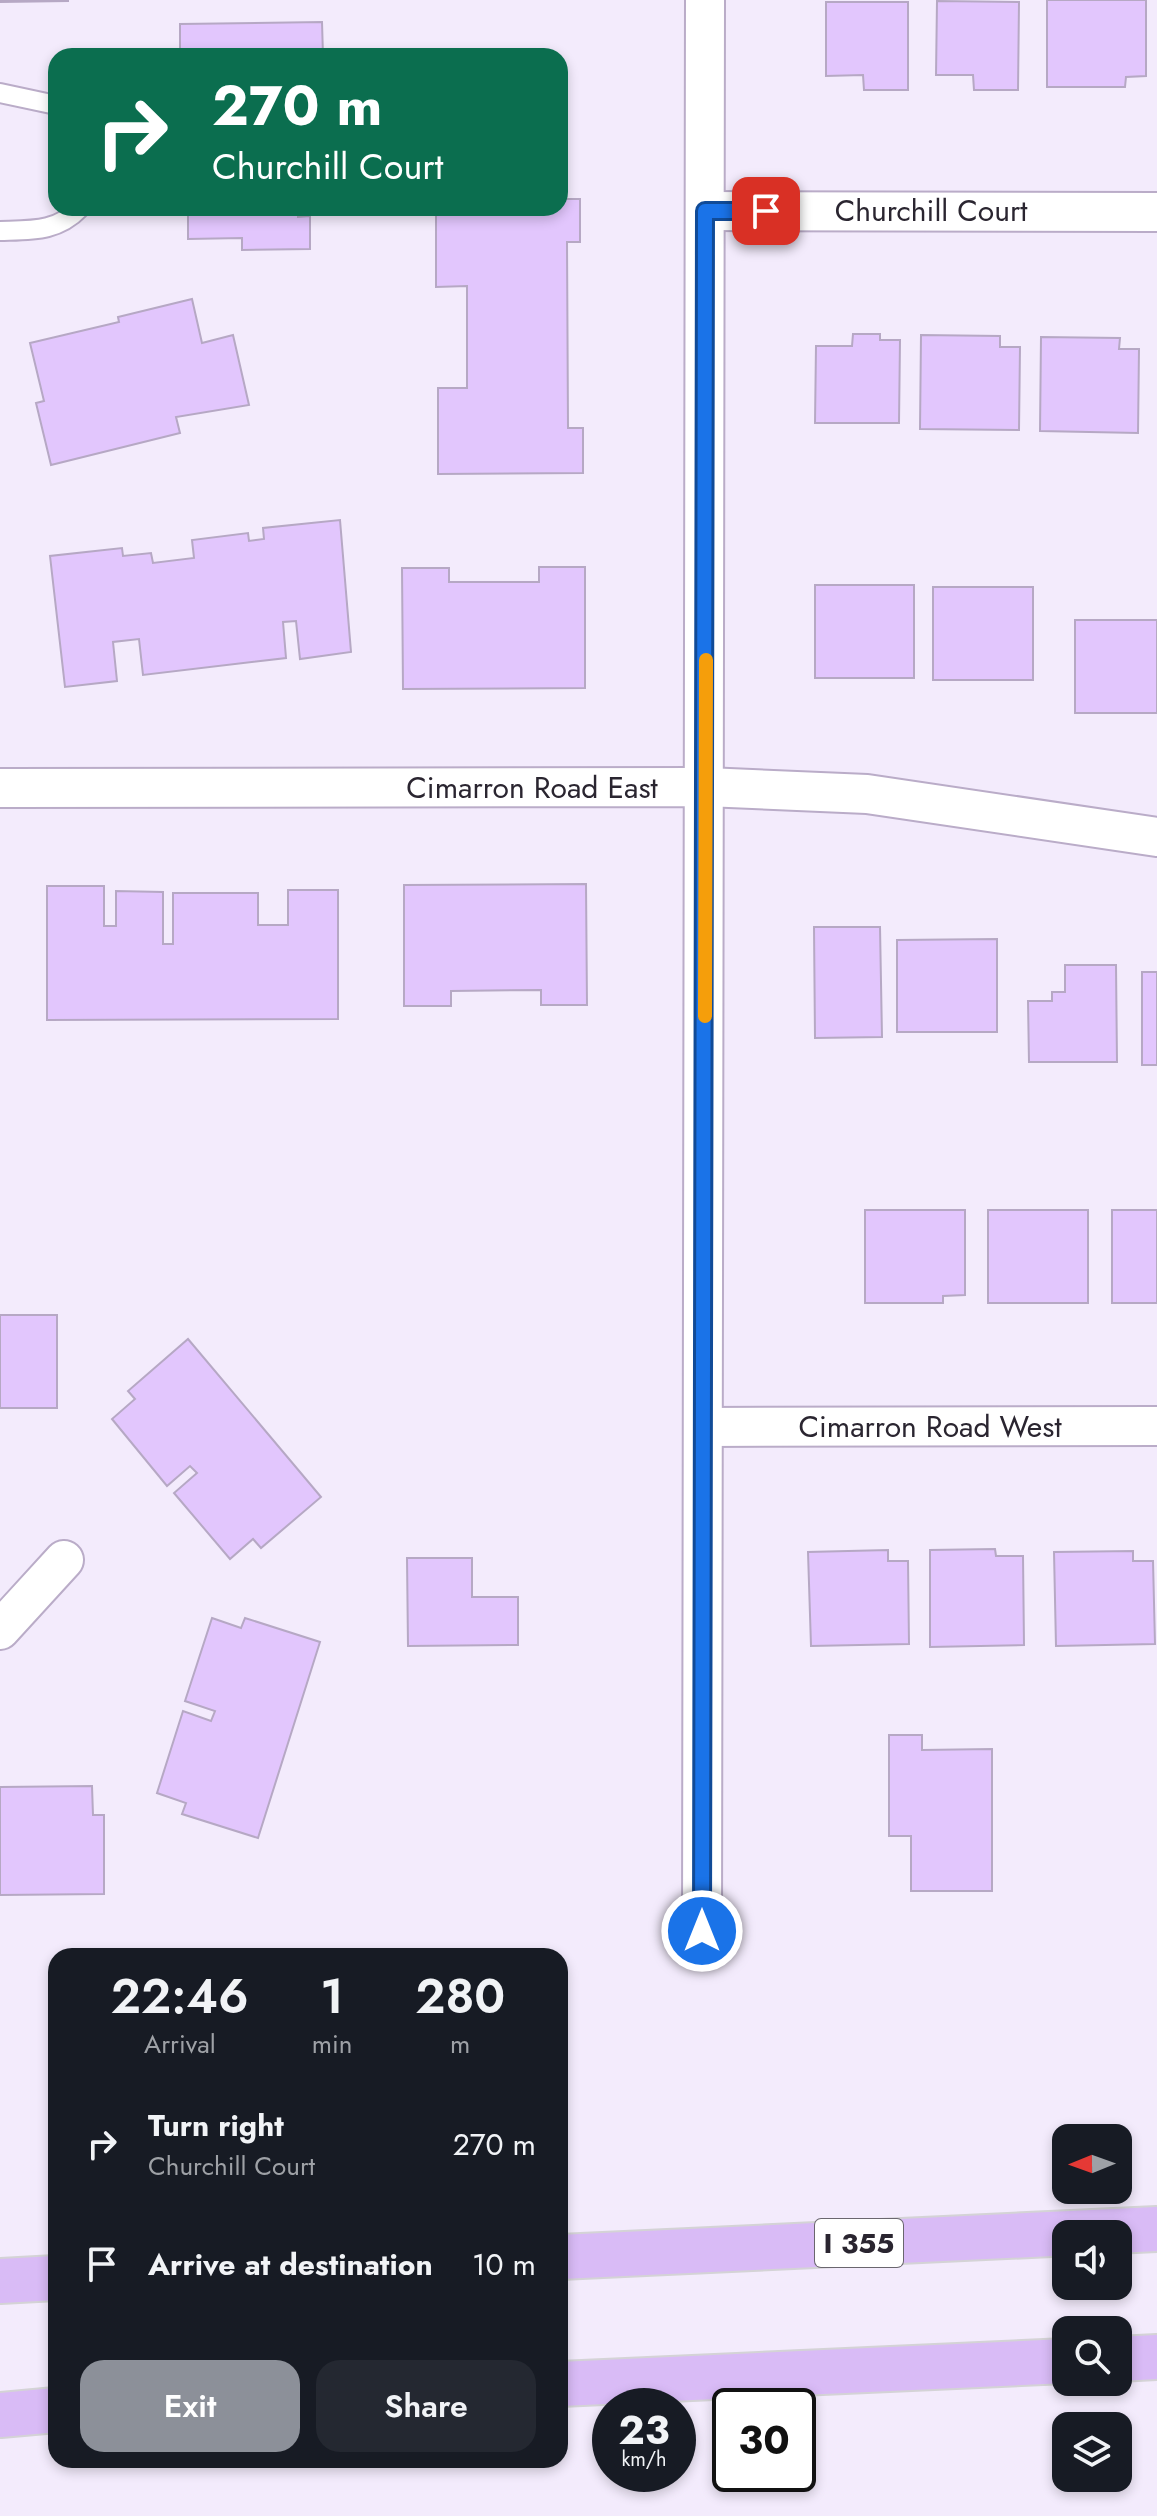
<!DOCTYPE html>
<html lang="en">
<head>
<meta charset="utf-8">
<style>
  :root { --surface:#171b24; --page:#242831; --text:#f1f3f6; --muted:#9ea1a6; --accent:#8c9099 }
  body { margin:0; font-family:Jost,sans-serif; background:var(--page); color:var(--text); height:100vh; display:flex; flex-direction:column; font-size:30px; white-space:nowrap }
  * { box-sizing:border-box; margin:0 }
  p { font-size:26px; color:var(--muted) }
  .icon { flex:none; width:44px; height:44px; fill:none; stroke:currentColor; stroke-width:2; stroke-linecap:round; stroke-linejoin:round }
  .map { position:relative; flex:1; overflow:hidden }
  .drawer { position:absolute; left:48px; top:1948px; width:520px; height:520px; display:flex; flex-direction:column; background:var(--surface); border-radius:24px; box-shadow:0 4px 12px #0003 }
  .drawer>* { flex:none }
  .hud { position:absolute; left:48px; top:48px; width:520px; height:168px; border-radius:24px; box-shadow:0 4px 12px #0003; background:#0b6e4f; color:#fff; overflow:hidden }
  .needle { width:52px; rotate:269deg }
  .buttons { position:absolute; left:1052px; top:2124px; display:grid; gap:16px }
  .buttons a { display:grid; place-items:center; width:80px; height:80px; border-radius:16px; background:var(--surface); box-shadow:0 4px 12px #0003; font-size:40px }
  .speed { position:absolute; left:592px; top:2388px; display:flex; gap:16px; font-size:40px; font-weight:700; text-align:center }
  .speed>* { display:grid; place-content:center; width:104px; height:104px; border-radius:50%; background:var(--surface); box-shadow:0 4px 12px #0003; line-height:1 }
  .speed small { font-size:20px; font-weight:400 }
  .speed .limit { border:4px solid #111; border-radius:12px; background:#fff; color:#111 }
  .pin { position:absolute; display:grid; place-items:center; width:68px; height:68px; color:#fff; margin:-34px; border-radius:16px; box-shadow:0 4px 12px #0006 }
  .me { position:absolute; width:88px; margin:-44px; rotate:0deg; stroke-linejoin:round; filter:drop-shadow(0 0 6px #0008) }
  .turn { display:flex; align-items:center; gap:28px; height:168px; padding:0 32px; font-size:36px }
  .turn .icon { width:104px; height:104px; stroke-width:2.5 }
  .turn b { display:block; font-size:56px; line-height:68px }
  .eta { display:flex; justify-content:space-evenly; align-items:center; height:136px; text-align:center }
  .eta b { font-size:48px; font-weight:600; line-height:56px }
  .primary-button { display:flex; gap:16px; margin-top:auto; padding:16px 32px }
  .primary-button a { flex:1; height:92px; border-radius:24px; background:var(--accent); color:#fff; font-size:32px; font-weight:600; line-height:92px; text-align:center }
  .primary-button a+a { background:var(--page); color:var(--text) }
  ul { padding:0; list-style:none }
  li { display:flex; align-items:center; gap:24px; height:120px; padding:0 32px }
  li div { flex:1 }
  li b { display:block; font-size:30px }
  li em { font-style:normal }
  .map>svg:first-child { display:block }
</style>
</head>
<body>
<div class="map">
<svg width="1157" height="2516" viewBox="0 0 1157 2516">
  <rect width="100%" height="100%" fill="#f3ebfc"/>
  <g fill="#e2c6fd" stroke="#b6a8c4" stroke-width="2">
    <polygon points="0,0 68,0 68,1 0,2"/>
    <polygon points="1047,0 1146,0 1146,76 1126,77 1125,87 1047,87"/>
    <polygon points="937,1 1019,2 1018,90 974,90 973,75 936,75"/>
    <polygon points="826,2 908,2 908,90 864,90 863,75 826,76"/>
    <polygon points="322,22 323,56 180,56 180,24"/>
    <polygon points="560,199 580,199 580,242 567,242 568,428 583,428 583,473 438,474 438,388 467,388 467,286 436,287 436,208 560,208"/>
    <polygon points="188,208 298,208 298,217 310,216 310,249 242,250 242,238 188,239"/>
    <polygon points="192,299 202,343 233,335 249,405 176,417 180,433 51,465 36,403 44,401 30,343 119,322 118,317"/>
    <polygon points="853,334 880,334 880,340 900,340 899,423 815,423 816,346 852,346"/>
    <polygon points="921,335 1000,336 1000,347 1020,347 1019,430 920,429"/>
    <polygon points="1041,337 1120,338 1119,349 1139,349 1138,433 1040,431"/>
    <polygon points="340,520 351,652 300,659 296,621 283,622 286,658 143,675 139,639 113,642 117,681 65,687 50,556 122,548 123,556 151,553 153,563 194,558 192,540 248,533 249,541 264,539 263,528"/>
    <polygon points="539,567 585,567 585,688 403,689 402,568 449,568 449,582 539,582"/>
    <rect x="815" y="585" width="99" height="93"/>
    <rect x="933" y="587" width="100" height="93"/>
    <rect x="1075" y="620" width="82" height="93"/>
    <polygon points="586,884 587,1005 541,1005 541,990 451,991 451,1006 404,1006 404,885"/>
    <polygon points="47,886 104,886 104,926 116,926 116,891 163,892 163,944 173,944 173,893 258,893 258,925 288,925 288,890 338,890 338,1019 47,1020"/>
    <polygon points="814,927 880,927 882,1037 815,1038"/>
    <polygon points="997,939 997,1032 897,1032 897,940"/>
    <polygon points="1065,965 1116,965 1117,1062 1029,1062 1028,1001 1052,1001 1052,992 1065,992"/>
    <rect x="1142" y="972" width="15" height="93"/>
    <polygon points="865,1210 965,1210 965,1295 943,1296 943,1303 865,1303"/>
    <rect x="988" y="1210" width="100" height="93"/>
    <rect x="1112" y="1210" width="45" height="93"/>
    <rect x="0" y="1315" width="57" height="93"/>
    <polygon points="188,1339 321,1497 261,1548 253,1539 230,1559 174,1493 197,1473 190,1466 167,1486 112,1419 135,1399 128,1391"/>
    <polygon points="995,1549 996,1556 1023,1556 1024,1645 930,1647 930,1550"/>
    <polygon points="888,1550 888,1561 908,1561 909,1644 811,1646 808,1552"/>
    <polygon points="1133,1551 1133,1561 1153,1561 1155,1644 1056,1646 1054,1552"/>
    <polygon points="407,1558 472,1558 472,1597 518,1597 518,1645 408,1646"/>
    <polygon points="212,1618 241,1628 245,1618 320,1642 258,1838 182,1814 186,1803 157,1793 183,1711 211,1721 215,1711 185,1701"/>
    <polygon points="889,1735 922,1735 922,1750 992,1749 992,1891 911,1891 911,1836 889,1836"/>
    <polygon points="92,1786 93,1815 104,1815 104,1894 0,1895 0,1787"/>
  </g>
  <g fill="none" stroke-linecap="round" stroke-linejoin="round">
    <g stroke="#baacc8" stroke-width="22">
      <g id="service">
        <polyline points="0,93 56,105"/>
        <path d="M0,231C32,230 57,232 80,208"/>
      </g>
    </g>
    <g stroke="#baacc8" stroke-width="42">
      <g id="minor">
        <polyline points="705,211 1157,212"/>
        <polyline points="0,788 706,787 867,794 1157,837"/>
        <polyline points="704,1427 1157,1426"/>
        <polyline points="0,1630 64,1560"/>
        <polyline points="702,1931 705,0"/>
      </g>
    </g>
    <g stroke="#d4d3d6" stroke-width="48">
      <g id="motorway">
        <polyline points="560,2257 1157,2229"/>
        <polyline points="0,2281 56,2278"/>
        <polyline points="1118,2359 1157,2357"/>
        <polyline points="560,2384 1066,2361"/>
        <polyline points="0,2415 56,2410"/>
      </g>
    </g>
    <use href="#service" stroke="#fff" stroke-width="18"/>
    <use href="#minor" stroke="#fff" stroke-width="38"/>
    <use href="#motorway" stroke="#d9bbf6" stroke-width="44"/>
  </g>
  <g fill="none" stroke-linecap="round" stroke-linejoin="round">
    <g stroke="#114b97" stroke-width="20">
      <polyline id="route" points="702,1931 705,211 766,211"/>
    </g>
    <use href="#route" stroke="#1a73e8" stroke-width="14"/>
    <polyline stroke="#f59e0b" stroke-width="14" points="705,1016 706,660"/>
  </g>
  <g text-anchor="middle" stroke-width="6" stroke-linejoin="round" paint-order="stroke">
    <rect fill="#fff" stroke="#6a666e" stroke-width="2" x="815" y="2219" width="88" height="48" rx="6"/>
    <g font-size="28" font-weight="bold" fill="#2a2530">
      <text x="859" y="2253">I 355</text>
    </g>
    <g font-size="30" fill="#2a2530" stroke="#fff">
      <text x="931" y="221">Churchill Court</text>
      <text x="532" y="798">Cimarron Road East</text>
      <text x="930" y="1437">Cimarron Road West</text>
    </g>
  </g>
</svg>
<div class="buttons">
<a><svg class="needle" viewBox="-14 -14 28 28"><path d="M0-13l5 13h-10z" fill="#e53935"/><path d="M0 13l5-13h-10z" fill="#9ea1a6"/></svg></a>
<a><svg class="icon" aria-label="sound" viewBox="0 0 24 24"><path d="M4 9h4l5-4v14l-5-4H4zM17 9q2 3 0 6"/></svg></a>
<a><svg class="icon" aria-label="search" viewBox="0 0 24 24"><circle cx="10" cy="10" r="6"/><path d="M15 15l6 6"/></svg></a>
<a><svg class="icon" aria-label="layers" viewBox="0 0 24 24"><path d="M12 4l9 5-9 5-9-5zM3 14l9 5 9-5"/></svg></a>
</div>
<div class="speed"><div>23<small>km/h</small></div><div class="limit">30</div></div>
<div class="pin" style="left:766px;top:211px;background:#d93025"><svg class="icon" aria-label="arrive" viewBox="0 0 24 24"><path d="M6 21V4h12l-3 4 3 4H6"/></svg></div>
<svg class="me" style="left:702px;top:1931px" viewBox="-20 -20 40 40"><circle r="17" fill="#1a73e8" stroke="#fff" stroke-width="3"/><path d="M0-11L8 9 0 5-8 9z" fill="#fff"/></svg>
<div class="hud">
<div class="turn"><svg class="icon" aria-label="right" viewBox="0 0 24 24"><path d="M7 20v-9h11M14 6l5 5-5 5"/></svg><div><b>270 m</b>Churchill Court</div></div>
</div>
<section class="drawer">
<div class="eta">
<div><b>22:46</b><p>Arrival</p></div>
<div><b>1</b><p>min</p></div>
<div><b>280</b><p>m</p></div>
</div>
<ul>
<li><svg class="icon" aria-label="right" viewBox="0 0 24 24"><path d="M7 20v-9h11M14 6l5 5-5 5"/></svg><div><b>Turn right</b><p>Churchill Court</p></div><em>270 m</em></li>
<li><svg class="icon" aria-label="arrive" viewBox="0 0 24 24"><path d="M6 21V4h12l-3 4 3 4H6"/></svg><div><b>Arrive at destination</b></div><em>10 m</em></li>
</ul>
<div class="primary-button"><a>Exit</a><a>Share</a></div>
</section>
</div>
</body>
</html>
